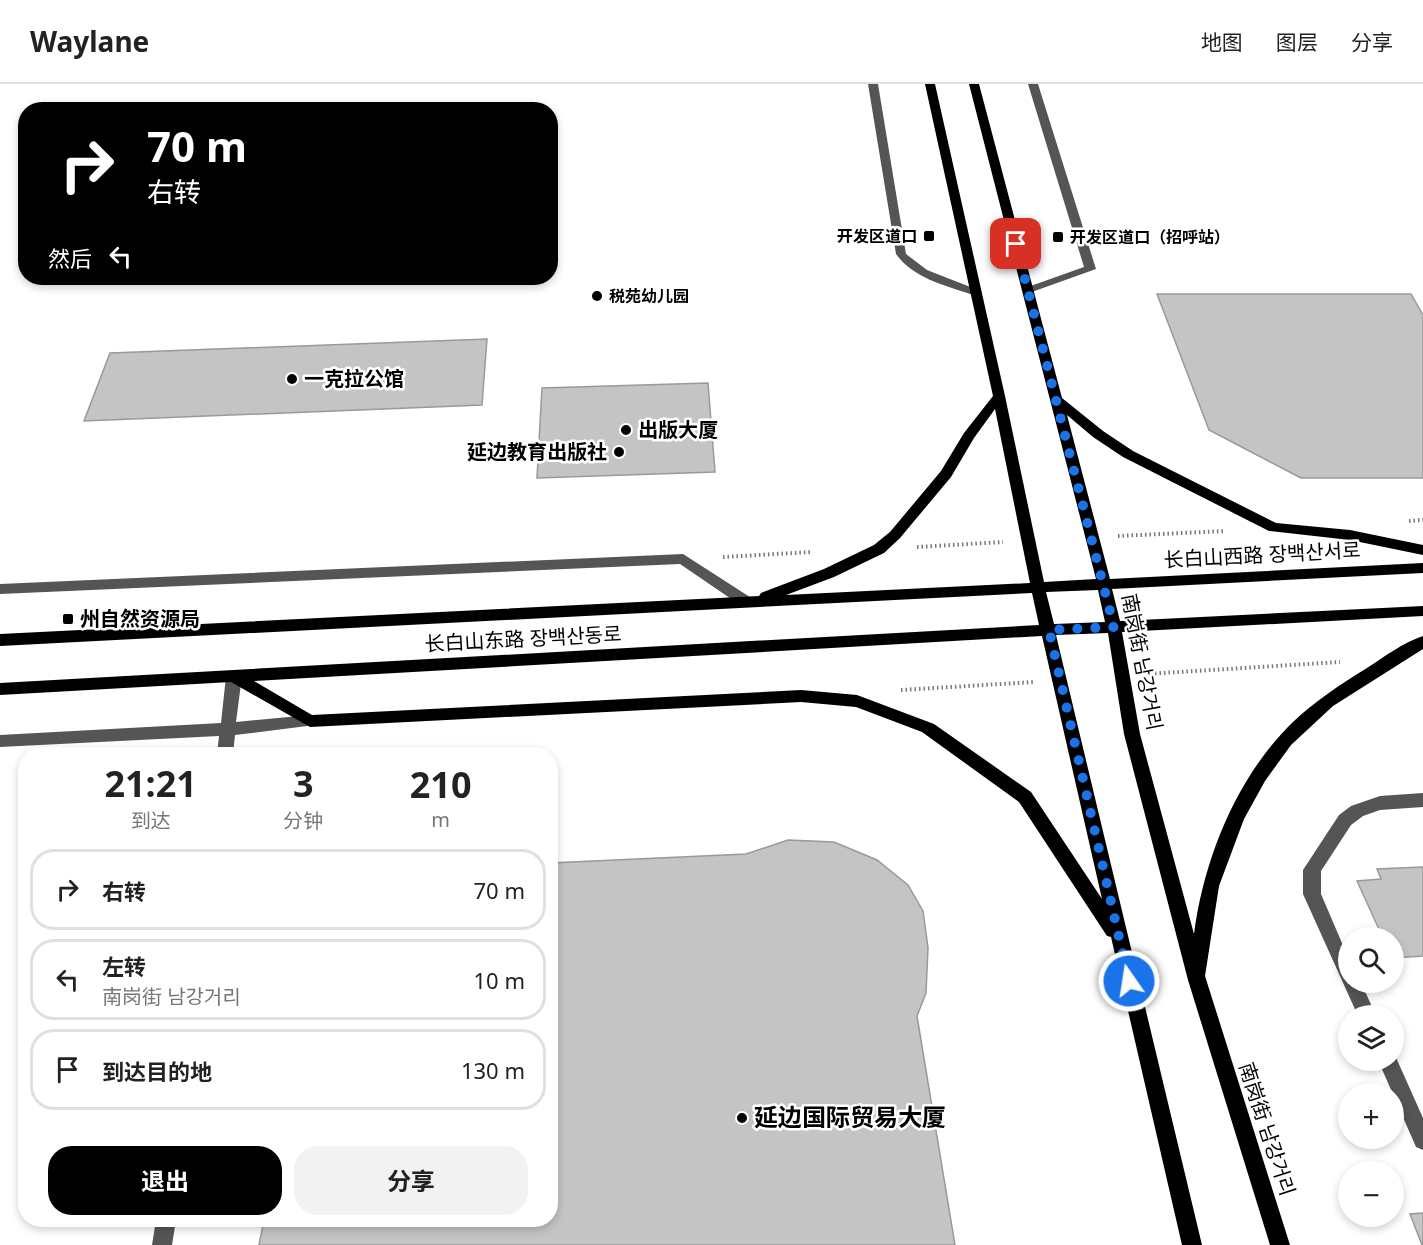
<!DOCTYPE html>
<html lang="zh">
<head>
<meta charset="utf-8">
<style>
  :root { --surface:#fff; --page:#f2f2f2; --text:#222; --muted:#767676; --line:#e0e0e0; --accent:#000 }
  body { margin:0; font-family:"Noto Sans","Noto Sans SC","Noto Sans KR",sans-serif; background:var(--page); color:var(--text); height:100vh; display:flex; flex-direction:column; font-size:22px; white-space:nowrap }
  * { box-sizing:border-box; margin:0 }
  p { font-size:20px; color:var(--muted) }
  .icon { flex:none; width:33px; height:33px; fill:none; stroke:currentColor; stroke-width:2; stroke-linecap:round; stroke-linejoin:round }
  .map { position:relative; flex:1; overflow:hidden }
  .details { position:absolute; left:18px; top:663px; width:540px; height:480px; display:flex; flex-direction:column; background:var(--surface); border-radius:24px; box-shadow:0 3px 9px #0003 }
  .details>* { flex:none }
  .top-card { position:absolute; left:18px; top:18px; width:540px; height:183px; border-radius:24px; box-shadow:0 3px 9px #0003; background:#000; color:#fff; overflow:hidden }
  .tools { position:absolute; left:1338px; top:843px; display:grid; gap:12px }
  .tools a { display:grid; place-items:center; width:66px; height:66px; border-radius:50%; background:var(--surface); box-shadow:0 3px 9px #0003; font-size:30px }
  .pin { position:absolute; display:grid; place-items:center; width:51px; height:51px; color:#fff; margin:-26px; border-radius:12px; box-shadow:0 3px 9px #0006 }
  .me { position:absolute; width:66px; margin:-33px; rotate:347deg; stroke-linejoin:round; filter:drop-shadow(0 0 4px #0008) }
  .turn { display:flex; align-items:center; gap:21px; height:126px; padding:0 30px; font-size:27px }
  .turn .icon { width:78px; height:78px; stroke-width:2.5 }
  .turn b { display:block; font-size:42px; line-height:51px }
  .then { display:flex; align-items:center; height:57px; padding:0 30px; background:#0003; gap:12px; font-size:22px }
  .eta { display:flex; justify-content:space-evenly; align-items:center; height:102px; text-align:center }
  .eta b { font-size:36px; font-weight:700; line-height:42px }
  .button { display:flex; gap:12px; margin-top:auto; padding:12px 30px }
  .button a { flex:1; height:69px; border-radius:24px; background:var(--accent); color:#fff; font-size:24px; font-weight:700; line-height:69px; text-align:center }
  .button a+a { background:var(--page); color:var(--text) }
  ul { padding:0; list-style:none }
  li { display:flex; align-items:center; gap:18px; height:81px; margin:0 12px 9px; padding:0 18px; border:3px solid var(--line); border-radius:24px }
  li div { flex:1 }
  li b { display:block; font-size:22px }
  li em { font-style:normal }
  header { display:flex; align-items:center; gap:36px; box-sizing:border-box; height:84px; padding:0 30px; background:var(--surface); border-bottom:2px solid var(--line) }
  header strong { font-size:28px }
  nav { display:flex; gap:33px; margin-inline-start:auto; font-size:21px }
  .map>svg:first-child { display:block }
</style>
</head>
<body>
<header>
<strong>Waylane</strong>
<nav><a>地图</a><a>图层</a><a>分享</a></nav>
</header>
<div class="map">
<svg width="1423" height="1161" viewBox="0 0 1423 1161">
  <rect width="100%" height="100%" fill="#fff"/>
  <g fill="#c4c4c4" stroke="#999" stroke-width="1.5">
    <polygon points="1157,210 1411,210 1423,231 1423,394 1301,394 1209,346"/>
    <polygon points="487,255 482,321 84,337 110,269"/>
    <polygon points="708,299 715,388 537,394 542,304"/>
    <polygon points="788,756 834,758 877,776 908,801 923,827 928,864 926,909 917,932 955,1161 259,1161 264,1136 550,1136 550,779 746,770"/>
    <polygon points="1423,783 1423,872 1394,874 1394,854 1383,854 1357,797 1381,795 1377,785"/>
    <polygon points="1423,1129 1423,1161 1422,1161 1410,1130"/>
  </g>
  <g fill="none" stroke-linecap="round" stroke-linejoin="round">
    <g stroke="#777" stroke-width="4" stroke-dasharray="1.5 3" stroke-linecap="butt">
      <polyline points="1409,437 1423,436"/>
      <polyline points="1118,452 1225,447"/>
      <polyline points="917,463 1003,458"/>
      <polyline points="723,473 811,468"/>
      <polyline points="1146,590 1340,578"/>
      <polyline points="901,606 1034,598"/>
    </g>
    <g fill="#555" fill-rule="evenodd">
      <path d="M868,0H878L906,170L927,186L978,206V210H970C944,201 913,194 896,170Z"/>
      <polygon points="1028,0 1038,0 1096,185 1029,209 1025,208 1025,204 1084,183"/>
      <polygon points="683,470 753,515 755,519 753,523 743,523 680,480 0,510 0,500"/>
      <polygon points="234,586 239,588 242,592 236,638 310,631 315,633 318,637 315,641 235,651 233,670 217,670 219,652 0,663 0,651 221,639 226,592 229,588"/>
      <polygon points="1423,709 1423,723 1380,726 1363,732 1351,741 1321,787 1321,810 1348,873 1348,898 1361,898 1376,932 1358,932 1303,810 1303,786 1339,731 1351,722 1380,712"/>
      <polygon points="1394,969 1423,1034 1423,1066 1416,1063 1378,976 1394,976"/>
      <polygon points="156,1136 176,1136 172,1161 152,1161"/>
    </g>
    <path fill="#000" fill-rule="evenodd" d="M925,0H935L1005,312L1044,498L1096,495L969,0H979L1062,314L1103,347L1133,367L1276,439L1350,446L1423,461V471L1350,456L1269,447L1123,373L1093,353L1067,331L1110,495L1423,479V489L1112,505L1120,537L1423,522V532L1122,548L1140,650L1194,850C1204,774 1237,692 1293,638C1315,617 1341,600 1367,584C1384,573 1404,558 1423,552V565L1333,622L1291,661L1265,697L1244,735L1219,802L1205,892L1290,1161H1270L1188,896L1124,650L1108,549L1056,551L1202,1161H1182L1111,853L1107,852L1019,718L922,648L856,623L801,618L310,643L231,598L0,611V599L1039,541L1032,509L0,562V550L759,512L761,509L824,485L874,461L890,448L941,387L964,349L993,312ZM995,325L1030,499L786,511L834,493L884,469L900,454L951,393L974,354ZM1098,506L1105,538L1054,540L1046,508ZM1042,552L1102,815L1031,708L934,640L857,611L801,606L312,631L254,597Z"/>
  </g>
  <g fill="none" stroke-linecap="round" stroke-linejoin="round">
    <polyline stroke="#1a73e8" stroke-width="10" stroke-dasharray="0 18" points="1016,160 1114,543 1049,546 1129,897"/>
  </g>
  <g fill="#000" stroke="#fff" stroke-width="2">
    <rect x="923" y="146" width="12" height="12" rx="3"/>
    <rect x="1052" y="147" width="12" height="12" rx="3"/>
    <circle cx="597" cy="212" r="6"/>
    <circle cx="292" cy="295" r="6"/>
    <circle cx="626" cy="346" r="6"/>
    <circle cx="619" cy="368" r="6"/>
    <rect x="62" y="529" width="12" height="12" rx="3"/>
    <circle cx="742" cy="1034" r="6"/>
  </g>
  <g text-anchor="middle" stroke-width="5" stroke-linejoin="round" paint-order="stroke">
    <g font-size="16" font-weight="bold" fill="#000" stroke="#fff" text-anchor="start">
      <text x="917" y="158" text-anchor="end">开发区道口</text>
      <text x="1070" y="159">开发区道口（招呼站）</text>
      <text x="609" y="218">税苑幼儿园</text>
    </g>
    <g font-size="20" font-weight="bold" fill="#000" stroke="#fff" text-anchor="start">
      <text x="304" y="302">一克拉公馆</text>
      <text x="638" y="353">出版大厦</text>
      <text x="607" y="375" text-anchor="end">延边教育出版社</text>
      <text x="80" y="542">州自然资源局</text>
    </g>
    <g font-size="20" fill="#000" stroke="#fff">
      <text transform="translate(1262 471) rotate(-3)" y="7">长白山西路 장백산서로</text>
      <text transform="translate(523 555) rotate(-3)" y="7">长白山东路 장백산동로</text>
      <text transform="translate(1142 578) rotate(79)" y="7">南岗街 남강거리</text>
      <text transform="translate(1267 1045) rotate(72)" y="7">南岗街 남강거리</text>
    </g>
    <g font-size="24" font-weight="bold" fill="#000" stroke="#fff" text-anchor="start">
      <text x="754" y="1042">延边国际贸易大厦</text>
    </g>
  </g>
</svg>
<div class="tools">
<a><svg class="icon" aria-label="search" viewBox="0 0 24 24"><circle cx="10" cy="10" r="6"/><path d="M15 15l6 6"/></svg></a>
<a><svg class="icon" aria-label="layers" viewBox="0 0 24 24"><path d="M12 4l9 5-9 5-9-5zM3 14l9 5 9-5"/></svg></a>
<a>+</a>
<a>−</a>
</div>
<div class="pin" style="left:1016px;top:160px;background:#d93025"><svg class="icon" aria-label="arrive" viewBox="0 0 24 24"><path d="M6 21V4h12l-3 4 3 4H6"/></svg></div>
<svg class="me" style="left:1129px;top:897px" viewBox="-20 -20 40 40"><circle r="17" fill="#1a73e8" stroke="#fff" stroke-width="3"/><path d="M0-11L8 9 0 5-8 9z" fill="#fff"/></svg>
<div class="top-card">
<div class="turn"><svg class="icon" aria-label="right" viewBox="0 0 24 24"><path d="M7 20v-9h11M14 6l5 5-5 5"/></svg><div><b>70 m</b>右转</div></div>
<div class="then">然后<svg class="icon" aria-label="left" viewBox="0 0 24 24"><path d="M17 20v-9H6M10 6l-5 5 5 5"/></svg></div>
</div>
<section class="details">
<div class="eta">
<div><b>21:21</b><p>到达</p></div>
<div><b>3</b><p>分钟</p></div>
<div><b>210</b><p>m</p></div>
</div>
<ul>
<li><svg class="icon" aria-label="right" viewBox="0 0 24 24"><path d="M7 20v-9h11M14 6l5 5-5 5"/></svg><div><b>右转</b></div><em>70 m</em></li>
<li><svg class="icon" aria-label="left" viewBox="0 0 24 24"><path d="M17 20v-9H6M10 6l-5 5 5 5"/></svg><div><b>左转</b><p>南岗街 남강거리</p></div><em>10 m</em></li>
<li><svg class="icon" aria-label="arrive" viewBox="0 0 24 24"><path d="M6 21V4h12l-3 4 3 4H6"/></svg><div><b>到达目的地</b></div><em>130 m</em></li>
</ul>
<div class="button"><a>退出</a><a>分享</a></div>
</section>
</div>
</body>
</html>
